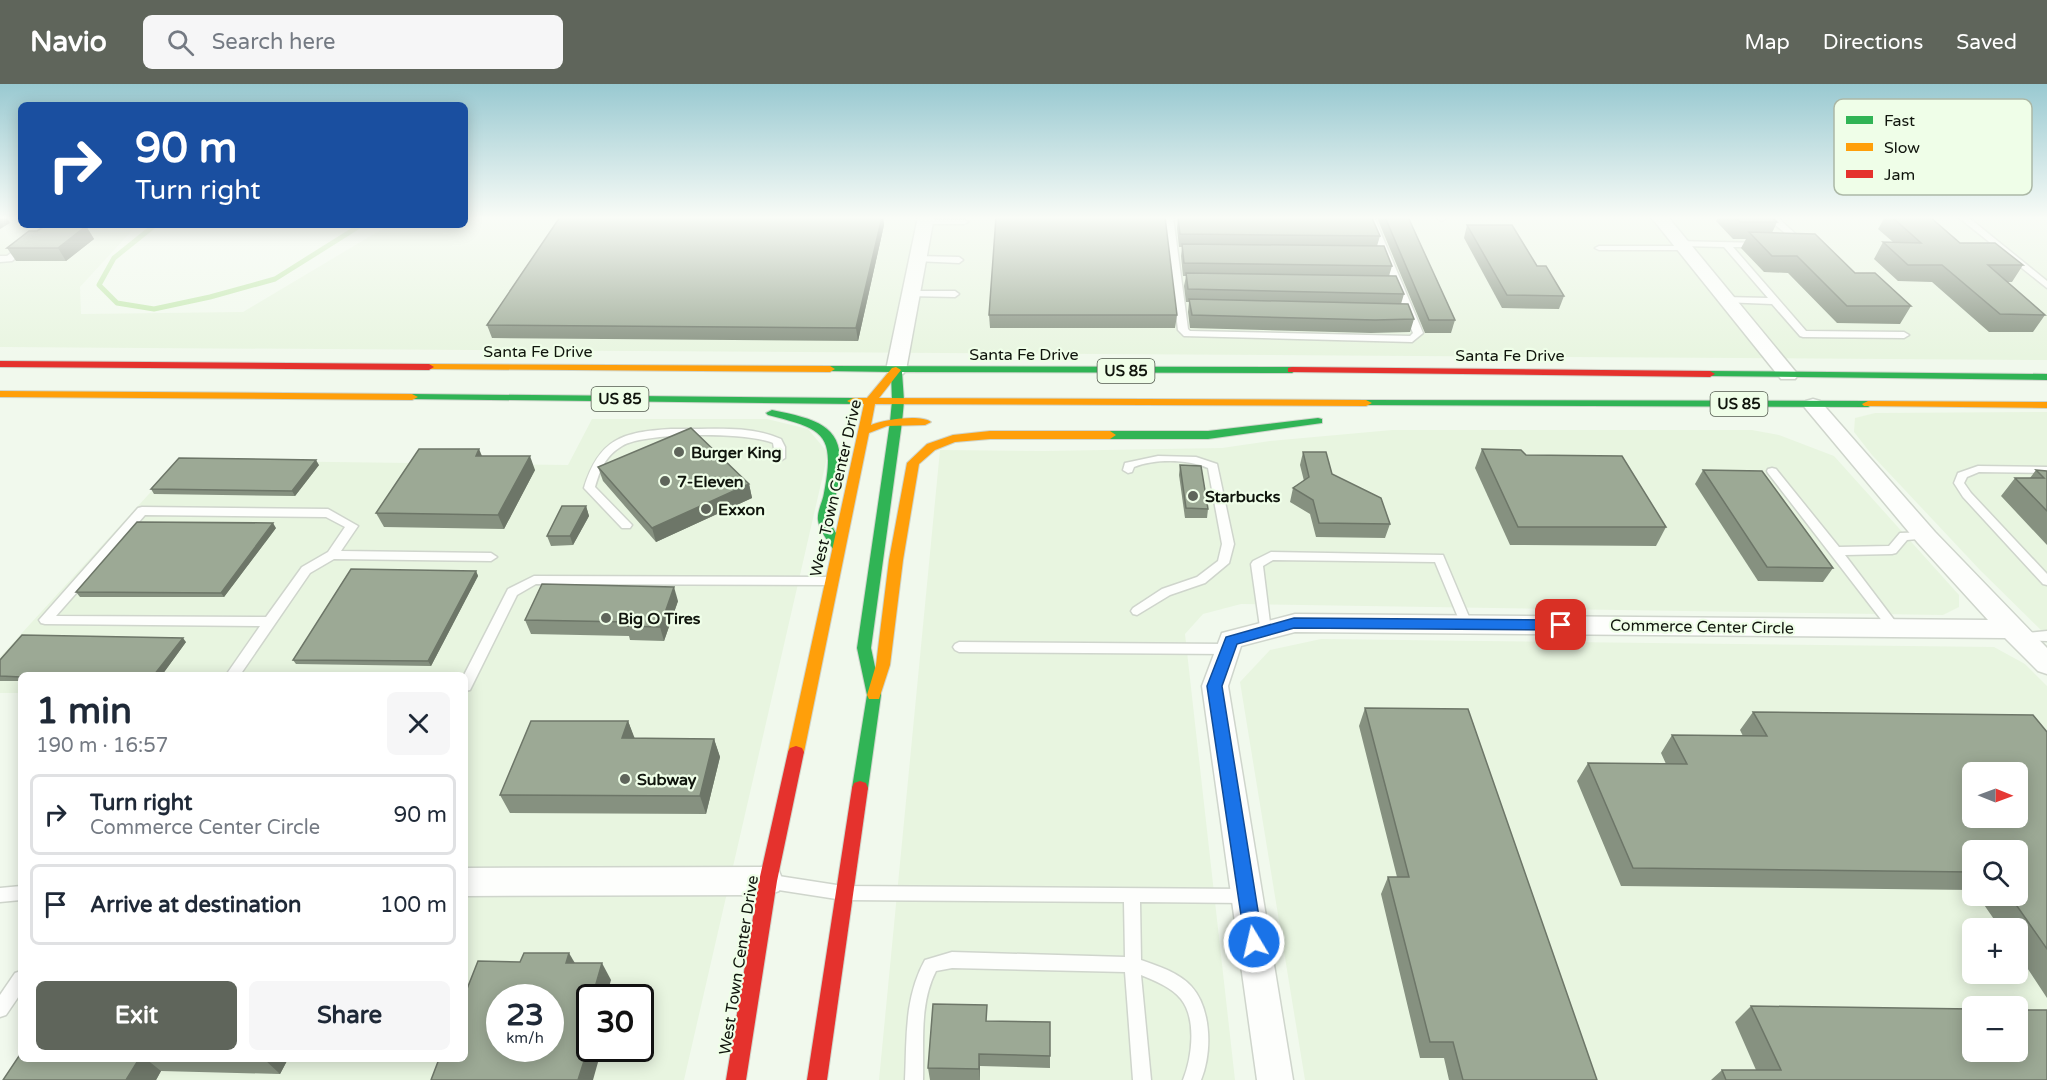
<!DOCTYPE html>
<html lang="en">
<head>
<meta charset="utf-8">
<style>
  :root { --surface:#fff; --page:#f6f6f7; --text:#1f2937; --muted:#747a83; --line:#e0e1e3; --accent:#5f655b }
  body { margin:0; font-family:"Varela Round",sans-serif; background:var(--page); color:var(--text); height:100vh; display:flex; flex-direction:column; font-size:22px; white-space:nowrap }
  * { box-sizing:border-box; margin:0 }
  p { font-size:20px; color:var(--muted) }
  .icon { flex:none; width:33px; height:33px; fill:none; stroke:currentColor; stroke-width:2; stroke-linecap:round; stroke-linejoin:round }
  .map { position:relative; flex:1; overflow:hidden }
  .side { position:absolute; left:18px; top:588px; width:450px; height:390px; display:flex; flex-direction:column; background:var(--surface); border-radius:9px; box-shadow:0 3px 15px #0003 }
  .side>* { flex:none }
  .hud { position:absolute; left:18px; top:18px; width:450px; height:126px; border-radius:9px; box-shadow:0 3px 15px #0003; background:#1a4fa0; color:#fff; overflow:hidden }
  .needle { width:39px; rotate:91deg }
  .fabs { position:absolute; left:1962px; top:678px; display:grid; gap:12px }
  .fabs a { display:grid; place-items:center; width:66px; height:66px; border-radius:9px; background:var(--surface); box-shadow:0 3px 15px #0003; font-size:30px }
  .speed { position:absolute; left:486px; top:900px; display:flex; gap:12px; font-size:30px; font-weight:700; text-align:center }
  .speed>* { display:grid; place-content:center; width:78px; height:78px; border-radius:50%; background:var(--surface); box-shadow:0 3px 15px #0003; line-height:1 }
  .speed small { font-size:15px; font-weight:400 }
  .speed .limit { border:3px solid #111; border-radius:9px; background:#fff; color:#111 }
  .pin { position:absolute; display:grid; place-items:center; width:51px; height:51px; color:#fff; margin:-26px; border-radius:12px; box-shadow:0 3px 9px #0006 }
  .me { position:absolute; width:66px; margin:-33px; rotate:351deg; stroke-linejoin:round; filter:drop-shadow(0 0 4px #0008) }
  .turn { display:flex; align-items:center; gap:21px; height:126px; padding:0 18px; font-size:27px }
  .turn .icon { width:78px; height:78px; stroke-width:2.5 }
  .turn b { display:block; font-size:42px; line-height:51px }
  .round { display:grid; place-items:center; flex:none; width:63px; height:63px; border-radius:9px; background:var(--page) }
  .summary { display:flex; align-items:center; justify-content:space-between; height:102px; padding:0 18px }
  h1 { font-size:36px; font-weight:700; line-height:45px }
  .primary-button { display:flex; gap:12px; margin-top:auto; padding:12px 18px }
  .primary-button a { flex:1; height:69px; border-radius:9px; background:var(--accent); color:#fff; font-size:24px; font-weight:700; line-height:69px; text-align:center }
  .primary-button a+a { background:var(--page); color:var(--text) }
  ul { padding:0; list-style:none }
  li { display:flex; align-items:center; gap:18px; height:81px; margin:0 12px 9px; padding:0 6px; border:3px solid var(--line); border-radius:9px }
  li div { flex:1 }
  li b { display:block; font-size:22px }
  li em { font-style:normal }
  header { display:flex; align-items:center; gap:36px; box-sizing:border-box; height:84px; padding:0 30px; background:var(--accent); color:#fff }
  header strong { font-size:28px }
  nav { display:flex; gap:33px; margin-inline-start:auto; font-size:21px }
  .search { width:420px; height:54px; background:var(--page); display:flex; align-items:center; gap:15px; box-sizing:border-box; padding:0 21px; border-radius:9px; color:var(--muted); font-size:22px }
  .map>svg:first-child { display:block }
</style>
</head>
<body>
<header>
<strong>Navio</strong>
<div class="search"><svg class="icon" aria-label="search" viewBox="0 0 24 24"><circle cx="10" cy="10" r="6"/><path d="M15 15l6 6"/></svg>Search here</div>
<nav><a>Map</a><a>Directions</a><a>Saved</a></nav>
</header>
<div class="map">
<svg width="2047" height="996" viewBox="0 0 2047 996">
  <rect width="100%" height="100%" fill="#f1f9ed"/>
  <g fill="#e8f5e0" fill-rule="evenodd">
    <polygon points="0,133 21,133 21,141 137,141 80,203 81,230 243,228 389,141 465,141 465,133 2047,133 2047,276 0,263"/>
    <polygon points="2047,328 2047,552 1980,486 1872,371 1854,348 1855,334 1875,329"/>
    <path d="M592,335H767L808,345L828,369L684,996H21L35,975H465V591H21V609H0V573L180,376L568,381ZM500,914H550V964H500ZM590,914H640V964H590Z"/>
    <polygon points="1392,346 1752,346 1779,351 1834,372 1959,511 1959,523 1943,531 1241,520 1203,530 1185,550 1235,996 879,996 940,366 1044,367 1222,364 1270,357"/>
    <path d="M1321,555L1994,563L2025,580L2047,602V996H1305L1240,598L1270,566ZM1972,688H2018V734H1972ZM1972,766H2018V812H1972ZM1972,844H2018V890H1972ZM1972,922H2018V968H1972Z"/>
  </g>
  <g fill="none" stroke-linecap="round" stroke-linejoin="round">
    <polyline stroke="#c4e8af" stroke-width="5" points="155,141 114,174 99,201 117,219 154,225 210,213 275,195 361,141"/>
    <g stroke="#cfd5cc" stroke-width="3">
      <g id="lane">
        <polygon points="1165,133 1173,133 1188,245 1190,247 1410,252 1413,249 1366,133 1374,133 1423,249 1412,258 1184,252 1178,246"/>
        <polygon points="1436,133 1444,133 1445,135 1441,137"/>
        <polygon points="1771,133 1777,133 1800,154 1801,156 1797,162 1791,162 1790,160 1793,156 1771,137"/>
        <polygon points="1958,133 1968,133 2047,197 2047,204"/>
        <polygon points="922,136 964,136 968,138 964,140 925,140 921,138"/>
        <polygon points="1676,157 1762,159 1763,161 1759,163 1733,163 1806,247 1904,248 1909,251 1904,254 1803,253 1800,252 1772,220 1722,218 1721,216 1725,213 1768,214 1724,163 1683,162 1687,164 1683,166 1599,166 1595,164 1599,162 1681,162 1676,161"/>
        <polygon points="22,161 29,163 12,177 0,178 0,172 7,172"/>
        <polygon points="918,172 959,173 963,176 959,179 915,177 915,173"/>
        <polygon points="911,207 955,207 959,210 955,213 908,212 908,208"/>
        <path d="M671,345C707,346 748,340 781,355L785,363V374L780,377L776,376L773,359C748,348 645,348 622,362C605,372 600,386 595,403L632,441L630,444H622L584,404C599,355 622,348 671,345Z"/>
        <path d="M1158,372L1196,373L1217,380L1234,460L1229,479L1205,499L1170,511L1137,531L1133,530L1131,527L1133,524L1162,505L1197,493L1218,477L1222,460L1208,384C1187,375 1155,375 1134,383L1132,388L1128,389L1123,386L1125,379Z"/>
        <polygon points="1978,382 2047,383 2047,389 1979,388 1967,393 1964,399 1971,409 2047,490 2047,501 2043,500 1963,413 1954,399 1958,389"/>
        <polygon points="1772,384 1776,385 1839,463 1889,462 1900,449 1928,448 1930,451 1928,454 1907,456 1896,469 1892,470 1845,471 1898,541 1900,544 1898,547 1890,547 1768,389 1767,387 1768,385"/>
        <path d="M142,423L328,425L358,442L341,467L491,469L497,473L491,477L334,475L310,489L240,591H226L260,542L45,540L41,539L39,536L138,424ZM145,431L326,433L345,443L328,468L302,483L266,533L56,532Z"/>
        <polygon points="1271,468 1443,471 1472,540 1470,543 1462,543 1435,478 1273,476 1263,482 1271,547 1269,550 1261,550 1251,480 1253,477"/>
        <polygon points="534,492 829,493 835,497 829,501 536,500 517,511 472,602 470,606 465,607 464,591 508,505"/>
        <polygon points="2047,547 2047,557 2017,556 2015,553 2017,550"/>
        <polygon points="959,558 1228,560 1233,562 1234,565 1233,568 1228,570 959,568 955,566 953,563 955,560"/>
        <path d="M772,791L843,802L1246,805L1251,807L1254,812L1251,817L1246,819L1140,818L1141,876C1158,882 1178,888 1191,902C1212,925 1212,969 1201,996H1183C1192,974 1197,935 1181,915C1171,903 1155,897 1141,891L1151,996H1133L1125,888L952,884L936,887C919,920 924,960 923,996H905C907,954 904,914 925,876L952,868L1125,873L1124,818L843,816L772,805L767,803L764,798L767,793Z"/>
        <polygon points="21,802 21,816 0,818 0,804"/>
        <polygon points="21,887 21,909 6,931 0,933 0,911 15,889"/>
      </g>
    </g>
    <g stroke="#cfd5cc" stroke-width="3">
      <g id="street">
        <polygon points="918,133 934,133 906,286 903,290 889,290 886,286"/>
        <polygon points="1651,133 1668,133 1795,287 1798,291 1795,295 1781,295"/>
        <polygon points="1813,315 1820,317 1935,448 2047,564 2047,590 2038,587 2005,554 1295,548 1241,562 1228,602 1293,996 1257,996 1202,602 1222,549 1295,530 1988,536 1918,459 1806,325 1803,321 1806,317"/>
        <polygon points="768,783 779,787 783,797 779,807 768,811 465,812 465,784"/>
      </g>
    </g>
    <g stroke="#cfd5cc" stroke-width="2">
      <g id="fast">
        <polygon points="830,282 1292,283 1297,286 1292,289 902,288 904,317 902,338 871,564 881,611 868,704 866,709 860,711 854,709 852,704 867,611 857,564 890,338 892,317 891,288 826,287 825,285"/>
        <polygon points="1710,287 2047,290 2047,296 1706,292 1705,290"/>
        <polygon points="412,310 853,314 859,317 853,320 408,315 408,311"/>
        <polygon points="1366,316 1868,317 1874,320 1868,323 1362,321 1362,317"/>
        <path d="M772,326C827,337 849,345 837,406C835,416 829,428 831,438C833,446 840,455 845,462L843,465H833C828,457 819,446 818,436C817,427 823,417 824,409C836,348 822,345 768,331L766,329Z"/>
        <polygon points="1318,334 1322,335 1322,339 1208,355 1110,355 1104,351 1110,347 1208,347"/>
      </g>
    </g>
    <g stroke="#cfd5cc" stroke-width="2">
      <g id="slow">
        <polygon points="429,280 830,282 835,285 830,288 425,285 425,281"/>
        <path d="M896,283L901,286L879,314L1366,316L1372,319L1366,322L875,320L871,341C883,336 920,330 931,338L925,341L887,342L869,349L804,668L802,672L796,674L790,672L788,668L864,320H853L847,317L853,314H867L892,284Z"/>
        <polygon points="0,307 412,310 418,313 412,316 0,313"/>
        <polygon points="1868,317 2047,318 2047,324 1864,322 1862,320"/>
        <polygon points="990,347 1110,347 1116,351 1110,355 990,355 955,358 935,366 919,380 903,476 890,581 879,615 869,615 867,611 876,581 889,476 907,379 927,360 953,351"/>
      </g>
    </g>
    <g stroke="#cfd5cc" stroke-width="2">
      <g id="jam">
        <polygon points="0,277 429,280 434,283 429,286 0,283"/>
        <polygon points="1292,283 1710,287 1715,290 1710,293 1288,288 1288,284"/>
        <polygon points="796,662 802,664 804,668 777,797 746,996 726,996 759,797 788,668 790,664"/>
        <polygon points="860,697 866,699 868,704 827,996 807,996 852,704 854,699"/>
      </g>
    </g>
    <use href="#lane" fill="#fdfefc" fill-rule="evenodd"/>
    <use href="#street" fill="#fdfefc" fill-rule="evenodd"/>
    <use href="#fast" fill="#30b455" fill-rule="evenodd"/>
    <use href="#slow" fill="#ff9f0a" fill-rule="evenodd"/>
    <use href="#jam" fill="#e5322d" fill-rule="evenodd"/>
  </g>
  <g fill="#869180">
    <polygon points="560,133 883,133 884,141 858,257 492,254 487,241"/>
    <polygon points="1178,133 1380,152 1377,162 1392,182 1389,192 1404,210 1401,220 1414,235 1410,248 1371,249 1190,244 1188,228 1189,218 1186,218 1184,202 1186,192 1183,192 1181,172 1182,163 1179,163 1177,144"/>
    <polygon points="1378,133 1408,133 1455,236 1451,249 1425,249 1378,136"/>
    <polygon points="1718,133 1772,133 1777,138 1772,149 1855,189 1911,222 1900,240 1837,239 1788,189 1764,188 1741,164 1746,155 1733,155 1716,137"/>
    <polygon points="1885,133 1930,133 1960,159 2023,181 2012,198 2007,198 2045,231 2033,248 1989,248 1932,198 1898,197 1874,175 1883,158 1893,158 1878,145"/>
    <polygon points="1467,141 1537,182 1564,212 1559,225 1502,224 1464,154"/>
    <polygon points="86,142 94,155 66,177 16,177 7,164 37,147"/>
    <polygon points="989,231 1177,231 1175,244 990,244"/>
    <polygon points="1482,365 1526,371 1666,443 1656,462 1510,461 1475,384"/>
    <polygon points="1303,368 1332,390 1390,440 1385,454 1316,453 1310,430 1290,418 1293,404 1304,397 1300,381"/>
    <polygon points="482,372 535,386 504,445 384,443 376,429"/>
    <polygon points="319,381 295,412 154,410 151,405"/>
    <polygon points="1180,381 1208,425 1207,434 1185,434 1179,391"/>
    <polygon points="598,383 749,400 752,414 656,458 603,397"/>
    <polygon points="1703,386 1833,484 1823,498 1758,497 1695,400"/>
    <polygon points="2036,386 2047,387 2047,461 2001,412 2015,394 2030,394"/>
    <polygon points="586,422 589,432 573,461 551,462 547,452"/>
    <polygon points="276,444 224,513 80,513 76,508"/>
    <polygon points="476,487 478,492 431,582 296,580 293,576"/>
    <polygon points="678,517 664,557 630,556 629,552 531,550 525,536"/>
    <polygon points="186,558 162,591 21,591 21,597 0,597 0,576"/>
    <polygon points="1365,624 1597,996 1449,996 1444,974 1420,974 1381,810 1388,793 1397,793 1359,642"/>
    <polygon points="1753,628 2047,648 2047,914 2018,870 2018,844 2000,844 1978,812 2018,812 1972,766 1972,806 1621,802 1577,697 1588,679 1666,680 1661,669 1672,651 1743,652 1740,646"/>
    <polygon points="628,637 634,654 714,655 720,673 706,730 510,729 500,711"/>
    <polygon points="1751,922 2047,996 1711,996 1722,986 1756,986 1735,938"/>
    <polygon points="987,937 1050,972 1050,984 980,982 980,996 930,996 928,984"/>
    <polygon points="21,975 288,975 280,990 161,987 156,996 3,996"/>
  </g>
  <g fill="#6d7668">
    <polygon points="0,133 6,133 10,139 0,145"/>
    <polygon points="882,133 883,133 884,141 858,257 856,244"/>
    <polygon points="86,142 94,155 66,177 58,164"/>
    <polygon points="479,365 485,379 476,372"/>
    <polygon points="530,372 535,386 504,445 498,431"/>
    <polygon points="316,376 319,381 295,412 292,407"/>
    <polygon points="749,400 752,414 656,458 652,444"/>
    <polygon points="586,422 589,432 573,461 570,452"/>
    <polygon points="273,439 276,444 224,513 221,509"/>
    <polygon points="476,487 478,492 431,582 428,577"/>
    <polygon points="674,503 678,517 664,557 660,543"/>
    <polygon points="183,554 186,558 162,591 154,591"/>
    <polygon points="628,637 635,655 622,654"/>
    <polygon points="714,655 720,673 706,730 700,712"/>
    <polygon points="569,869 579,886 566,879"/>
    <polygon points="602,879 611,896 606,914 592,914"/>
    <polygon points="590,923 590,941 586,935"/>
    <polygon points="590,958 590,964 602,964 593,996 578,996"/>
    <polygon points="979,970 980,982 979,996"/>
    <polygon points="139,975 146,975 161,987 156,996 126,996"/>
    <polygon points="264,975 288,975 280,990"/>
  </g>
  <g fill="#9ca995" stroke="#6d7668" stroke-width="1.5" fill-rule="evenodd">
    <polygon points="560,133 882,133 856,244 487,241"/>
    <polygon points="996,133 1165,133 1177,231 989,231"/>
    <polygon points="1178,133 1372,134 1380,152 1180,150"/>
    <polygon points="1385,133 1408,133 1455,236 1429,236"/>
    <polygon points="1736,133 1772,133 1777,138 1740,138"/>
    <polygon points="1892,133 1930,133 1960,159 1995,159 2023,181 1988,181 2045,231 2000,230 1942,181 1908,181 1883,158 1921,159"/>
    <polygon points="1467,141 1512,141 1537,182 1546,182 1564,212 1507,211"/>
    <polygon points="45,142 86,142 58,164 7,164 29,147 37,147"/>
    <polygon points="1749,148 1815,150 1855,189 1875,189 1911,222 1847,222 1797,172 1772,172"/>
    <polygon points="1182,160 1384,162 1392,182 1184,179"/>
    <polygon points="1186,189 1396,192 1404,210 1188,205"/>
    <polygon points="1189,215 1408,220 1414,235 1375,236 1192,231"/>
    <polygon points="691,344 749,400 652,444 598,383"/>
    <polygon points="419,365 479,365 476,372 530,372 498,431 376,429"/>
    <polygon points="1482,365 1521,366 1526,371 1622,372 1666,443 1518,443"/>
    <polygon points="1303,368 1326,368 1332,390 1381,414 1390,440 1319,439 1313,416 1293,404 1309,393"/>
    <polygon points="179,374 316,376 292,407 151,405"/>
    <polygon points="1180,381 1201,382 1208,425 1186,424"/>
    <polygon points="1703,386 1762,387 1833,484 1767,483"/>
    <polygon points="2036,386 2047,387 2047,427 2015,394 2044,394"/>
    <polygon points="562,422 586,422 570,452 547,452"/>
    <polygon points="137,438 273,439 221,509 76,508"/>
    <polygon points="351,485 476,487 428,577 293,576"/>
    <polygon points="542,500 674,503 660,543 625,542 627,538 525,536"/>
    <polygon points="22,551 183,554 154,591 21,591 21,593 0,592 0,576"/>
    <polygon points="1365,624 1468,625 1597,996 1463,996 1453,958 1430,958 1388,793 1409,793"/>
    <path d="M1753,628L2033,631L2047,648V865L2010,812H2018V766H1972V788L1633,784L1588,679L1687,680L1672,651L1767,652ZM1972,688H2018V734H1972Z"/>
    <polygon points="531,637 628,637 622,654 714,655 700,712 500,711"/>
    <path d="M524,869H569L566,879H602L592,914H590V923L586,935H590V958L578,996H431L439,975H465V910L478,877L520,878ZM500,914H550V964H500Z"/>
    <polygon points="933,920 987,921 986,937 1050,938 1050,972 979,970 979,985 928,984"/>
    <polygon points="1751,922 1972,925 1972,968 2018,968 2018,926 2047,926 2047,996 1726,996 1722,986 1781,986"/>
    <polygon points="21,969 21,975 139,975 126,996 3,996"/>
  </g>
  <linearGradient id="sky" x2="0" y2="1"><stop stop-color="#99c9d1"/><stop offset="0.49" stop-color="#f9fcf7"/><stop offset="1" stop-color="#f9fcf7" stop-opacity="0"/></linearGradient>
  <rect width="2047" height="273" fill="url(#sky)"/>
  <polygon fill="#1a73e8" stroke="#114b97" stroke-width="1.5" points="1294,534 1561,536 1568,541 1561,546 1294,544 1237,560 1222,602 1263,858 1261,864 1254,866 1248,864 1245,858 1207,602 1226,553"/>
  <g fill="#5f655b" stroke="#effee8" stroke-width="2">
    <circle cx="679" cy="368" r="6"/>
    <circle cx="665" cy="397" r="6"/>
    <circle cx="1193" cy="412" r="6"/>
    <circle cx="706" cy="425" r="6"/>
    <circle cx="606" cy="534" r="6"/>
    <circle cx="625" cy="695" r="6"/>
  </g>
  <g text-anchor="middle" stroke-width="4.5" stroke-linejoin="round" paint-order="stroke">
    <g fill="#effee8" stroke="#535b4f" stroke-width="1.5">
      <rect x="1097.5" y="275" width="57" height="24" rx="4.5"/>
      <rect x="591.5" y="303" width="57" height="24" rx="4.5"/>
      <rect x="1710.5" y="308" width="57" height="24" rx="4.5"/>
    </g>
    <g font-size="15" font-weight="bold" fill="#10150d">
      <text x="1126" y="292">US 85</text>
      <text x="620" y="320">US 85</text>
      <text x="1739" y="325">US 85</text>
    </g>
    <g font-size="16" fill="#10150d" stroke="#effee8">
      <text x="538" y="273">Santa Fe Drive</text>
      <text x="1024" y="276">Santa Fe Drive</text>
      <text x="1510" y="277">Santa Fe Drive</text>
      <text transform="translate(835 404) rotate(-77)" y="6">West Town Center Drive</text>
      <text transform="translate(1702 542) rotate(1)" y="6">Commerce Center Circle</text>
      <text transform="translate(738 881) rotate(-81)" y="6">West Town Center Drive</text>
    </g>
    <g font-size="16" font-weight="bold" fill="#10150d" stroke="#effee8" text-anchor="start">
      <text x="691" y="374">Burger King</text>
      <text x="677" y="403">7-Eleven</text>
      <text x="1205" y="418">Starbucks</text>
      <text x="718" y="431">Exxon</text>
      <text x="618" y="540">Big O Tires</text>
      <text x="637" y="701">Subway</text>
    </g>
  </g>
  <rect x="1834" y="15" width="198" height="96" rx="9" fill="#effee8" stroke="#acb8a6" stroke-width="1.5"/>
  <rect x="1846" y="32" width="27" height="8" fill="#30b455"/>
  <rect x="1846" y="59" width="27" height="8" fill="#ff9f0a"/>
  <rect x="1846" y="86" width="27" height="8" fill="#e5322d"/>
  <g font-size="16" fill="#10150d">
    <text x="1884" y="42">Fast</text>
    <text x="1884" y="69">Slow</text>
    <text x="1884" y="96">Jam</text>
  </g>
</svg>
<div class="fabs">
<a><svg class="needle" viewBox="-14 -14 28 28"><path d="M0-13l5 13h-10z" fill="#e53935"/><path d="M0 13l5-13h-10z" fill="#747a83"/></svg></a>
<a><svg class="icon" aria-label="search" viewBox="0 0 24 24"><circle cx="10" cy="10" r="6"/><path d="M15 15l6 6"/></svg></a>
<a>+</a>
<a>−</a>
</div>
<div class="speed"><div>23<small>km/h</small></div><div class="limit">30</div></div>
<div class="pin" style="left:1561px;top:541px;background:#d93025"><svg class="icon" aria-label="arrive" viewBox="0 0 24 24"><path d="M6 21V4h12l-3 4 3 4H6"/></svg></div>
<svg class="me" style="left:1254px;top:858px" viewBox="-20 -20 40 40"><circle r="17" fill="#1a73e8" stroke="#fff" stroke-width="3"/><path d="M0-11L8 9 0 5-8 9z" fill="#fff"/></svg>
<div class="hud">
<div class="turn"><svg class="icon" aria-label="right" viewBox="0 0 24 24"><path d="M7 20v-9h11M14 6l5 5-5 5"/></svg><div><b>90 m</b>Turn right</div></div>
</div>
<section class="side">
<div class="summary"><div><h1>1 min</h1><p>190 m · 16:57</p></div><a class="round"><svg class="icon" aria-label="close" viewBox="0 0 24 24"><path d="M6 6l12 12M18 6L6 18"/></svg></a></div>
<ul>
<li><svg class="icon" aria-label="right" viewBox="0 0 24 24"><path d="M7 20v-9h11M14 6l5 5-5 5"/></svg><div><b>Turn right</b><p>Commerce Center Circle</p></div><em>90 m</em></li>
<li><svg class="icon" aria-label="arrive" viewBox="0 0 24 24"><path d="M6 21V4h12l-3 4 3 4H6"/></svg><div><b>Arrive at destination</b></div><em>100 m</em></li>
</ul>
<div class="primary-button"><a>Exit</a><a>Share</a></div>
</section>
</div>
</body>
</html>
